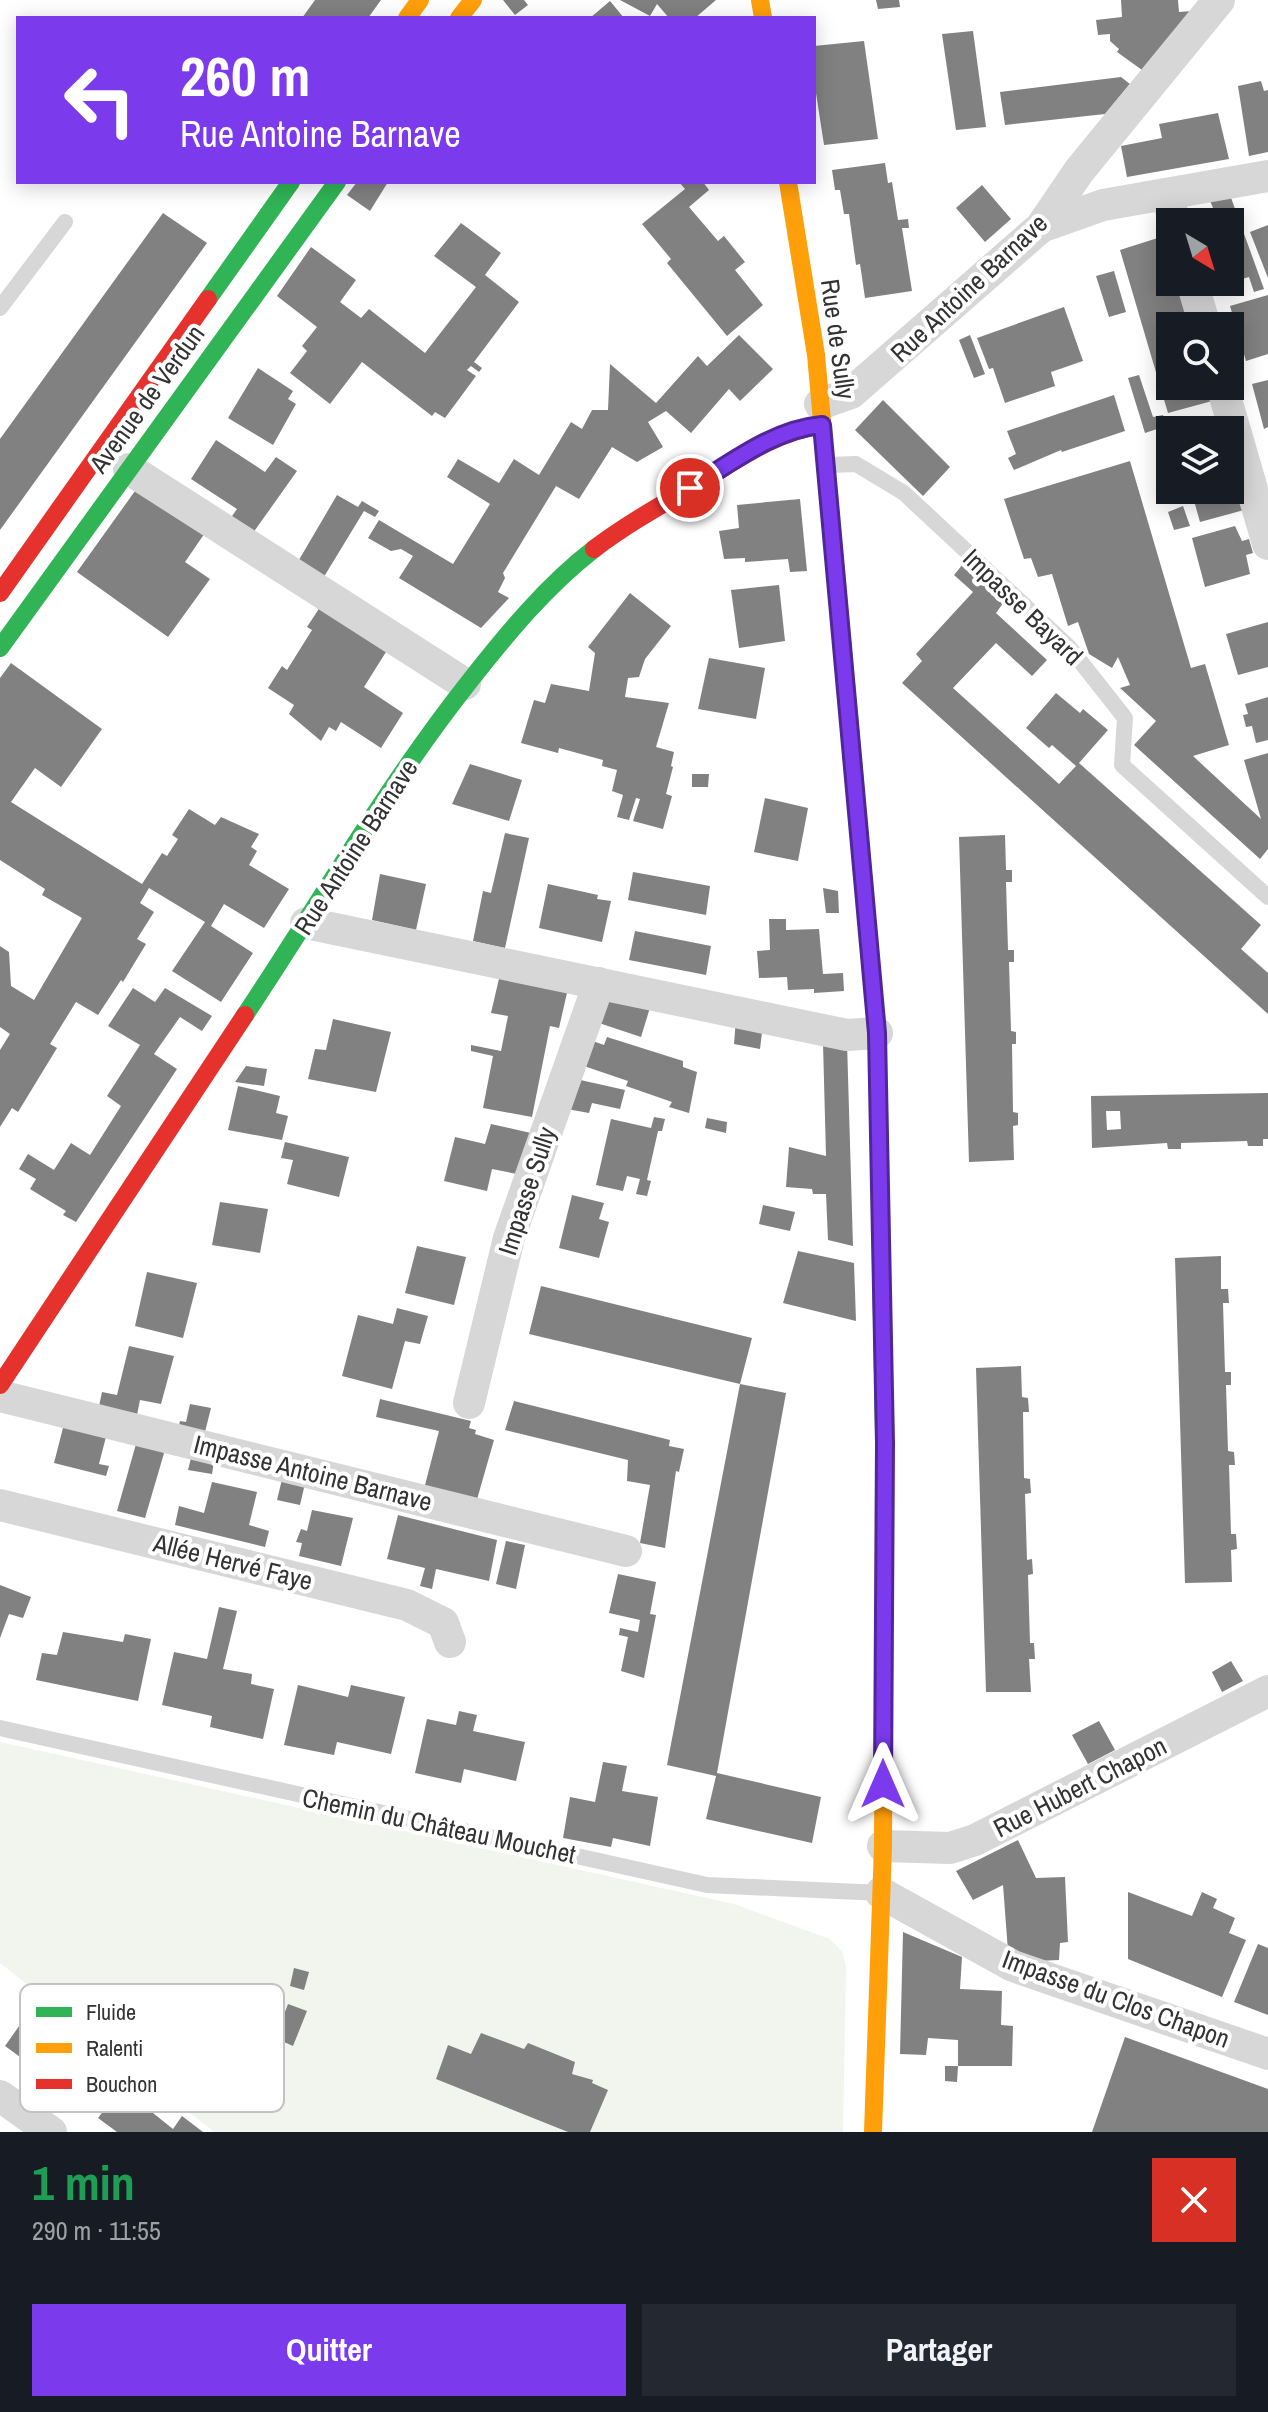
<!DOCTYPE html>
<html lang="fr">
<head>
<meta charset="utf-8">
<style>
  :root { --surface:#171b24; --page:#242831; --text:#f1f3f6; --muted:#9ea1a6; --accent:#7c3aed }
  body { margin:0; font-family:"Archivo Narrow",sans-serif; background:var(--page); color:var(--text); height:100vh; display:flex; flex-direction:column; font-size:30px; white-space:nowrap }
  * { box-sizing:border-box; margin:0 }
  p { font-size:26px; color:var(--muted) }
  .icon { flex:none; width:44px; height:44px; fill:none; stroke:currentColor; stroke-width:2; stroke-linecap:round; stroke-linejoin:round }
  .map { position:relative; height:2132px; overflow:hidden }
  .drawer { display:flex; flex-direction:column; background:var(--surface); flex:1 }
  .drawer>* { flex:none }
  .hud { position:absolute; left:16px; top:16px; width:800px; height:168px; border-radius:0px; box-shadow:0 4px 20px #0003; background:#7c3aed; color:#fff; overflow:hidden }
  .needle { width:52px; rotate:142deg }
  .buttons { position:absolute; left:1156px; top:208px; display:grid; gap:16px }
  .buttons a { display:grid; place-items:center; width:88px; height:88px; border-radius:0px; background:var(--surface); box-shadow:0 4px 20px #0003; font-size:40px }
  .pin { position:absolute; display:grid; place-items:center; width:68px; height:68px; color:#fff; margin:-34px; border:4px solid #fff; border-radius:50%; box-shadow:0 2px 8px #0007 }
  .me { position:absolute; width:88px; margin:-44px; rotate:0deg; stroke-linejoin:round; filter:drop-shadow(0 0 6px #0008) }
  .turn { display:flex; align-items:center; gap:28px; height:168px; padding:0 32px; font-size:36px }
  .turn .icon { width:104px; height:104px; stroke-width:2.5 }
  .turn b { display:block; font-size:56px; line-height:68px }
  .round { display:grid; place-items:center; flex:none; width:84px; height:84px; border-radius:0px; background:var(--page) }
  .overview { display:flex; align-items:center; justify-content:space-between; height:136px; padding:0 32px }
  h1 { font-size:48px; font-weight:700; line-height:60px; color:#1e9e55 }
  .primary-button { display:flex; gap:16px; margin-top:auto; padding:16px 32px }
  .primary-button a { flex:1; height:92px; border-radius:0px; background:var(--accent); color:#fff; font-size:32px; font-weight:700; line-height:92px; text-align:center }
  .primary-button a+a { background:var(--page); color:var(--text) }
  .map>svg:first-child { display:block }
</style>
</head>
<body>
<div class="map">
<svg width="1268" height="2132" viewBox="0 0 1268 2132">
  <rect width="100%" height="100%" fill="#fff"/>
  <polygon fill="#f1f5ed" points="0,1742 734,1904 830,1939 843,1953 846,1968 843,2132 214,2132 0,1963"/>
  <g fill="#818181" fill-rule="evenodd">
    <polygon points="315,0 381,0 368,18 302,18"/>
    <polygon points="503,0 524,0 528,5 515,15"/>
    <polygon points="620,0 716,0 695,18 669,18 657,4 650,16"/>
    <polygon points="876,0 899,0 900,7 878,9"/>
    <polygon points="1121,0 1178,0 1179,12 1192,11 1142,70 1117,52 1119,49 1110,41 1110,34 1098,35 1096,20 1122,17"/>
    <polygon points="610,1 624,18 590,18"/>
    <polygon points="973,31 986,127 956,130 942,34"/>
    <polygon points="864,41 878,139 824,145 814,80 814,46"/>
    <polygon points="1121,77 1130,84 1105,114 1005,125 1000,92"/>
    <polygon points="1261,81 1264,91 1268,90 1268,152 1249,156 1238,86"/>
    <polygon points="1218,113 1229,159 1127,177 1121,146 1162,138 1159,124"/>
    <polygon points="885,163 888,183 892,182 898,220 908,219 909,228 902,228 912,291 865,298 860,264 856,265 849,214 844,214 840,190 835,190 832,170"/>
    <polygon points="357,182 388,182 370,211 347,195"/>
    <polygon points="679,182 703,182 709,190 689,207 718,241 724,236 745,262 735,270 763,305 727,336 667,263 671,259 642,224 685,189"/>
    <polygon points="982,185 1011,219 985,242 956,208"/>
    <polygon points="1229,192 1239,220 1219,222 1208,196"/>
    <polygon points="163,213 207,243 0,530 0,439"/>
    <polygon points="461,223 501,253 485,275 519,302 474,362 482,368 479,372 471,366 467,370 476,376 445,418 435,412 432,416 362,362 330,404 290,373 307,351 302,346 317,327 277,296 311,247 356,280 340,302 361,318 369,309 425,353 476,287 434,256"/>
    <polygon points="1268,225 1268,278 1250,232"/>
    <polygon points="1243,231 1264,289 1254,292 1249,277 1235,281 1236,287 1223,292 1220,285 1212,288 1210,282 1230,282 1230,236"/>
    <polygon points="1164,236 1170,258 1170,282 1177,282 1190,326 1170,326 1170,386 1208,386 1212,401 1168,413 1120,250"/>
    <polygon points="1114,271 1126,312 1109,317 1096,276"/>
    <polygon points="1268,295 1268,354 1246,361 1230,306"/>
    <polygon points="1064,307 1083,361 1051,372 1055,386 1005,403 993,368 989,369 977,338"/>
    <polygon points="739,335 773,369 740,401 729,389 691,433 666,411 648,422 663,447 637,462 612,447 579,499 556,486 503,573 505,578 498,592 509,598 481,628 399,578 413,556 401,549 391,551 368,538 379,520 453,564 490,504 447,477 458,459 499,483 514,459 539,475 571,422 582,429 592,410 608,410 610,364 656,403 698,356 707,366"/>
    <polygon points="970,335 985,374 974,378 959,340"/>
    <polygon points="258,368 293,391 288,399 296,404 273,445 228,418"/>
    <polygon points="1139,375 1153,417 1163,415 1166,426 1145,433 1128,378"/>
    <polygon points="1268,380 1268,427 1264,429 1252,384"/>
    <polygon points="1114,395 1125,431 1062,452 1061,450 1014,470 1008,458 1016,454 1007,431"/>
    <polygon points="883,400 950,467 923,496 855,430"/>
    <polygon points="216,440 265,472 276,457 297,471 253,533 230,519 237,509 191,479"/>
    <polygon points="1130,461 1191,668 1205,664 1229,745 1193,756 1261,819 1244,760 1268,753 1268,849 1260,859 1134,745 1156,721 1120,688 1130,685 1118,657 1112,668 1089,654 1078,622 1068,626 1052,574 1038,577 1031,558 1024,559 1004,499"/>
    <polygon points="1230,464 1244,510 1200,522 1191,490 1230,490"/>
    <polygon points="140,484 209,527 185,562 210,579 168,637 77,572"/>
    <polygon points="337,495 358,507 362,501 379,511 375,517 364,511 322,580 296,565"/>
    <polygon points="800,499 807,571 790,572 788,559 745,562 745,558 724,559 719,531 739,528 737,505"/>
    <polygon points="1183,506 1190,526 1174,530 1168,512"/>
    <polygon points="1235,526 1242,541 1249,539 1253,553 1246,555 1250,574 1205,587 1192,538"/>
    <polygon points="963,564 1004,602 996,613 1047,660 1032,676 996,643 953,688 1059,784 1076,766 1052,745 1049,748 1026,728 1056,693 1080,713 1083,709 1108,730 1079,763 1261,925 1241,949 1268,973 1268,1014 902,683 922,661 916,654 973,592 954,575"/>
    <polygon points="779,585 785,641 739,648 731,590"/>
    <polygon points="630,593 671,626 645,659 639,677 628,678 625,697 669,703 656,747 674,752 671,766 673,767 666,794 672,796 663,829 633,821 640,799 636,798 629,820 617,817 623,795 612,791 617,770 602,766 603,760 559,748 558,753 521,743 534,700 545,703 551,684 589,691 595,653 588,647"/>
    <polygon points="324,601 391,644 364,687 403,713 381,748 341,722 336,731 329,727 321,741 289,714 294,705 268,688 282,666 287,670 312,630 307,627"/>
    <polygon points="1268,622 1268,667 1238,675 1226,634"/>
    <polygon points="709,658 765,668 756,719 698,709"/>
    <polygon points="11,663 102,729 61,787 35,768 11,802 142,884 162,853 167,856 178,839 172,835 189,809 215,825 221,817 259,834 251,847 257,851 249,865 289,889 264,928 224,904 211,926 253,953 221,1002 172,971 205,922 149,888 140,903 154,912 137,939 146,944 123,982 121,980 98,1015 76,1002 50,1044 57,1048 18,1112 12,1108 0,1127 0,1050 10,1034 0,1027 0,946 9,952 11,986 34,1000 82,918 42,895 45,889 0,860 0,678"/>
    <polygon points="1268,697 1268,740 1256,743 1252,726 1246,727 1243,715 1248,714 1245,704"/>
    <polygon points="470,764 522,780 509,821 452,804"/>
    <polygon points="692,774 709,774 708,787 692,787"/>
    <polygon points="765,798 808,808 798,861 754,852"/>
    <polygon points="505,833 529,838 505,948 473,941 483,891 491,893"/>
    <polygon points="1005,835 1006,870 1012,870 1012,882 1006,882 1008,950 1014,950 1014,962 1009,962 1011,1031 1016,1032 1016,1044 1012,1044 1013,1112 1018,1113 1018,1125 1013,1126 1014,1160 969,1162 959,837"/>
    <polygon points="633,872 710,886 706,915 628,900"/>
    <polygon points="380,874 426,884 416,930 372,920"/>
    <polygon points="548,884 598,895 597,899 611,901 602,942 539,928"/>
    <polygon points="823,888 838,891 839,913 826,913"/>
    <polygon points="769,919 786,919 786,930 819,929 823,974 843,973 844,991 814,993 814,989 788,990 787,977 759,978 757,951 770,950"/>
    <polygon points="635,931 711,946 706,975 629,960"/>
    <polygon points="501,970 569,984 559,1028 550,1026 532,1117 483,1108 493,1056 471,1051 471,1045 501,1051 508,1016 491,1013"/>
    <polygon points="133,988 155,1002 165,988 212,1016 202,1031 180,1017 154,1054 177,1069 76,1222 63,1215 66,1211 30,1189 36,1179 19,1169 28,1154 54,1170 71,1143 90,1155 121,1106 107,1096 140,1045 108,1026"/>
    <polygon points="609,991 652,1001 641,1037 596,1022"/>
    <polygon points="333,1019 391,1032 376,1092 308,1079 315,1049 326,1050"/>
    <polygon points="736,1019 763,1024 760,1049 734,1044"/>
    <polygon points="607,1037 683,1061 683,1067 697,1072 689,1113 669,1107 672,1102 626,1086 628,1081 581,1065 590,1040 604,1045"/>
    <polygon points="847,1042 853,1246 828,1240 826,1194 813,1194 812,1189 786,1187 789,1147 826,1156 823,1043"/>
    <polygon points="246,1066 267,1069 264,1086 235,1082"/>
    <polygon points="576,1079 625,1090 620,1109 592,1103 589,1113 567,1109"/>
    <polygon points="238,1086 280,1096 276,1113 288,1116 282,1140 228,1130"/>
    <path d="M1268,1093V1139H1263V1146H1248L1247,1141L1181,1143V1149H1168L1167,1143L1092,1148L1091,1096ZM1106,1111H1120L1121,1129L1107,1130Z"/>
    <polygon points="654,1117 665,1119 662,1131 658,1131 647,1180 651,1181 647,1196 636,1194 640,1179 627,1176 623,1191 596,1185 611,1119 651,1128"/>
    <polygon points="707,1118 727,1122 726,1133 705,1128"/>
    <polygon points="491,1124 535,1134 522,1175 492,1169 487,1191 444,1181 455,1137 485,1144"/>
    <polygon points="285,1142 349,1157 339,1197 287,1184 293,1160 281,1158"/>
    <polygon points="572,1195 604,1203 599,1219 609,1222 599,1258 559,1248"/>
    <polygon points="220,1202 268,1209 260,1253 212,1245"/>
    <polygon points="763,1205 795,1212 790,1231 759,1224"/>
    <polygon points="417,1246 466,1257 454,1305 405,1293"/>
    <polygon points="798,1251 854,1263 856,1321 783,1303"/>
    <polygon points="1221,1256 1221,1289 1228,1289 1229,1303 1223,1303 1225,1372 1231,1372 1231,1385 1226,1385 1228,1451 1234,1452 1235,1465 1229,1465 1231,1534 1236,1534 1237,1549 1231,1550 1232,1582 1185,1583 1175,1258"/>
    <polygon points="147,1272 197,1283 183,1338 135,1326"/>
    <polygon points="541,1286 752,1338 740,1384 786,1393 717,1773 821,1797 812,1843 706,1819 716,1776 667,1765 740,1384 529,1334"/>
    <polygon points="397,1308 428,1316 420,1344 405,1341 392,1389 342,1376 358,1315 393,1324"/>
    <polygon points="129,1346 174,1356 161,1404 140,1400 136,1420 98,1411 102,1392 117,1395"/>
    <polygon points="1021,1366 1022,1397 1028,1398 1029,1412 1023,1412 1024,1478 1030,1479 1031,1493 1025,1494 1027,1560 1032,1559 1033,1574 1028,1575 1030,1643 1034,1643 1035,1659 1029,1659 1031,1692 986,1692 976,1368"/>
    <polygon points="380,1399 471,1421 469,1428 476,1430 475,1434 494,1440 476,1503 424,1489 439,1431 376,1417"/>
    <polygon points="514,1401 670,1440 669,1446 684,1449 679,1472 676,1471 665,1548 640,1543 650,1485 627,1481 628,1460 505,1430"/>
    <polygon points="190,1404 211,1408 204,1436 178,1429 180,1421 186,1422"/>
    <polygon points="65,1420 108,1429 99,1464 109,1466 106,1476 54,1463"/>
    <polygon points="138,1437 167,1443 145,1518 117,1511"/>
    <polygon points="193,1450 215,1455 212,1474 188,1470"/>
    <polygon points="284,1471 307,1475 300,1505 277,1500"/>
    <polygon points="212,1482 257,1492 249,1525 269,1531 265,1547 175,1525 179,1506 204,1513"/>
    <polygon points="312,1510 353,1518 341,1566 299,1556 302,1543 296,1542 301,1529 307,1531"/>
    <polygon points="398,1515 497,1540 489,1581 436,1569 432,1589 420,1586 425,1568 387,1559"/>
    <polygon points="506,1541 525,1545 516,1589 496,1584"/>
    <polygon points="618,1574 656,1582 650,1614 656,1615 644,1678 621,1671 628,1637 619,1635 620,1628 638,1632 640,1620 609,1613"/>
    <polygon points="0,1585 31,1597 23,1618 9,1614 0,1638"/>
    <polygon points="219,1607 237,1611 223,1669 252,1674 251,1684 274,1689 263,1739 210,1727 212,1716 162,1705 174,1652 207,1659"/>
    <polygon points="63,1632 123,1642 125,1634 151,1639 138,1701 36,1680 42,1653 57,1655"/>
    <polygon points="1231,1661 1243,1681 1222,1692 1212,1672"/>
    <polygon points="298,1685 348,1697 351,1685 405,1697 391,1754 337,1742 334,1755 284,1745"/>
    <polygon points="459,1711 477,1715 473,1731 525,1742 516,1781 464,1769 461,1783 415,1773 427,1719 456,1725"/>
    <polygon points="1099,1721 1115,1750 1088,1764 1072,1735"/>
    <polygon points="603,1762 627,1766 622,1791 658,1797 650,1846 613,1838 611,1847 563,1838 570,1797 595,1802"/>
    <polygon points="1018,1840 1036,1878 1065,1877 1068,1942 1060,1943 1059,1960 1037,1961 1008,1951 1003,1885 973,1900 956,1871"/>
    <polygon points="1128,1892 1192,1916 1202,1892 1217,1899 1213,1908 1235,1918 1229,1933 1246,1940 1222,1997 1128,1959"/>
    <polygon points="903,1932 962,1957 960,1989 1002,1991 1001,2025 1013,2026 1012,2066 958,2066 958,2040 928,2038 926,2055 900,2054"/>
    <polygon points="1258,1944 1268,1948 1268,2015 1234,2002"/>
    <polygon points="294,1968 309,1972 304,1990 290,1986"/>
    <polygon points="288,2004 307,2011 293,2046 275,2038"/>
    <polygon points="34,2005 73,2031 71,2035 105,2057 78,2095 47,2072 45,2075 5,2046"/>
    <polygon points="481,2033 524,2049 528,2043 575,2062 572,2074 593,2080 592,2083 608,2090 590,2132 568,2132 436,2079 448,2045 471,2054"/>
    <polygon points="1125,2037 1268,2089 1268,2132 1092,2132"/>
    <polygon points="945,2066 958,2066 957,2082 945,2081"/>
    <polygon points="128,2079 161,2104 153,2113 173,2129 182,2116 203,2132 117,2132 98,2118"/>
  </g>
  <g fill="none" stroke-linecap="round" stroke-linejoin="round">
    <g stroke="#d7d7d7" stroke-width="16">
      <polyline points="0,308 65,222"/>
      <polyline points="828,465 856,464 904,493 1069,647 1125,718 1122,765 1268,897"/>
      <polyline points="0,1728 707,1885 881,1893"/>
    </g>
    <g stroke="#d7d7d7" stroke-width="32">
      <polyline points="1166,194 1175,222"/>
      <polyline points="1041,227 1103,205 1268,176"/>
      <polyline points="1192,282 1205,326"/>
      <polyline points="1222,386 1268,544"/>
      <polyline points="820,404 851,393 1041,227 1079,171 1219,0"/>
      <polyline points="129,469 465,684"/>
      <polyline points="306,923 847,1035 877,1033"/>
      <polyline points="0,1396 626,1551"/>
      <polyline points="469,1403 509,1238 599,983"/>
      <polyline points="0,1505 407,1605 443,1623 450,1642"/>
      <polyline points="883,1846 950,1848 975,1840 1268,1691"/>
      <polyline points="881,1893 1013,1966 1268,2054"/>
      <polyline points="0,2096 51,2132"/>
    </g>
    <g stroke="#30b455" stroke-width="18">
      <polyline points="208,299 291,182"/>
      <polyline points="0,648 337,182"/>
      <polyline points="849,716 877,1033 885,1488"/>
      <path d="M245,1015C319,904 386,787 469,682C506,635 546,586 594,549"/>
    </g>
    <g stroke="#ff9f0a" stroke-width="18">
      <polyline points="760,0 763,18"/>
      <polyline points="407,18 420,0"/>
      <polyline points="459,18 473,0"/>
      <polyline points="788,182 816,355 849,716"/>
      <polyline points="873,2132 883,1846 885,1488"/>
    </g>
    <g stroke="#e5322d" stroke-width="18">
      <path d="M594,549C627,524 663,504 699,483C739,459 775,432 822,425"/>
      <polyline points="0,593 208,299"/>
      <polyline points="0,1385 245,1015"/>
    </g>
  </g>
  <g fill="none" stroke-linecap="round" stroke-linejoin="round">
    <g stroke="#51269a" stroke-width="20">
      <path id="route" d="M690,488C731,463 774,429 822,425L877,1033L885,1443L883,1784"/>
    </g>
    <use href="#route" stroke="#7c3aed" stroke-width="14"/>
  </g>
  <g text-anchor="middle" stroke-width="8" stroke-linejoin="round" paint-order="stroke">
    <g font-size="26" fill="#333" stroke="#fff">
      <text transform="translate(969 288) rotate(-43)" y="9">Rue Antoine Barnave</text>
      <text transform="translate(838 339) rotate(82)" y="9">Rue de Sully</text>
      <text transform="translate(147 399) rotate(-54)" y="9">Avenue de Verdun</text>
      <text transform="translate(1023 607) rotate(44)" y="9">Impasse Bayard</text>
      <text transform="translate(356 847) rotate(-57)" y="9">Rue Antoine Barnave</text>
      <text transform="translate(527 1191) rotate(-72)" y="9">Impasse Sully</text>
      <text transform="translate(313 1473) rotate(14)" y="9">Impasse Antoine Barnave</text>
      <text transform="translate(233 1562) rotate(14)" y="9">Allée Hervé Faye</text>
      <text transform="translate(1080 1787) rotate(-27)" y="9">Rue Hubert Chapon</text>
      <text transform="translate(439 1826) rotate(12)" y="9">Chemin du Château Mouchet</text>
      <text transform="translate(1116 1999) rotate(20)" y="9">Impasse du Clos Chapon</text>
    </g>
  </g>
  <rect x="20" y="1984" width="264" height="128" rx="12" fill="#fff" stroke="#c2c2c2" stroke-width="2"/>
  <rect x="36" y="2007" width="36" height="10" fill="#30b455"/>
  <rect x="36" y="2043" width="36" height="10" fill="#ff9f0a"/>
  <rect x="36" y="2079" width="36" height="10" fill="#e5322d"/>
  <g font-size="22" fill="#333">
    <text x="86" y="2020">Fluide</text>
    <text x="86" y="2056">Ralenti</text>
    <text x="86" y="2092">Bouchon</text>
  </g>
</svg>
<div class="buttons">
<a><svg class="needle" viewBox="-14 -14 28 28"><path d="M0-13l5 13h-10z" fill="#e53935"/><path d="M0 13l5-13h-10z" fill="#9ea1a6"/></svg></a>
<a><svg class="icon" aria-label="search" viewBox="0 0 24 24"><circle cx="10" cy="10" r="6"/><path d="M15 15l6 6"/></svg></a>
<a><svg class="icon" aria-label="layers" viewBox="0 0 24 24"><path d="M12 4l9 5-9 5-9-5zM3 14l9 5 9-5"/></svg></a>
</div>
<div class="pin" style="left:690px;top:488px;background:#d93025"><svg class="icon" aria-label="arrive" viewBox="0 0 24 24"><path d="M6 21V4h12l-3 4 3 4H6"/></svg></div>
<svg class="me" style="left:883px;top:1784px" viewBox="-20 -20 40 40"><path d="M0-17L14 15 0 8-14 15z" fill="#7c3aed" stroke="#fff" stroke-width="4"/></svg>
<div class="hud">
<div class="turn"><svg class="icon" aria-label="left" viewBox="0 0 24 24"><path d="M17 20v-9H6M10 6l-5 5 5 5"/></svg><div><b>260 m</b>Rue Antoine Barnave</div></div>
</div>
</div>
<section class="drawer">
<div class="overview"><div><h1>1 min</h1><p>290 m · 11:55</p></div><a class="round" style="background:#d93025;color:#fff"><svg class="icon" aria-label="close" viewBox="0 0 24 24"><path d="M6 6l12 12M18 6L6 18"/></svg></a></div>
<div class="primary-button"><a>Quitter</a><a>Partager</a></div>
</section>
</body>
</html>
